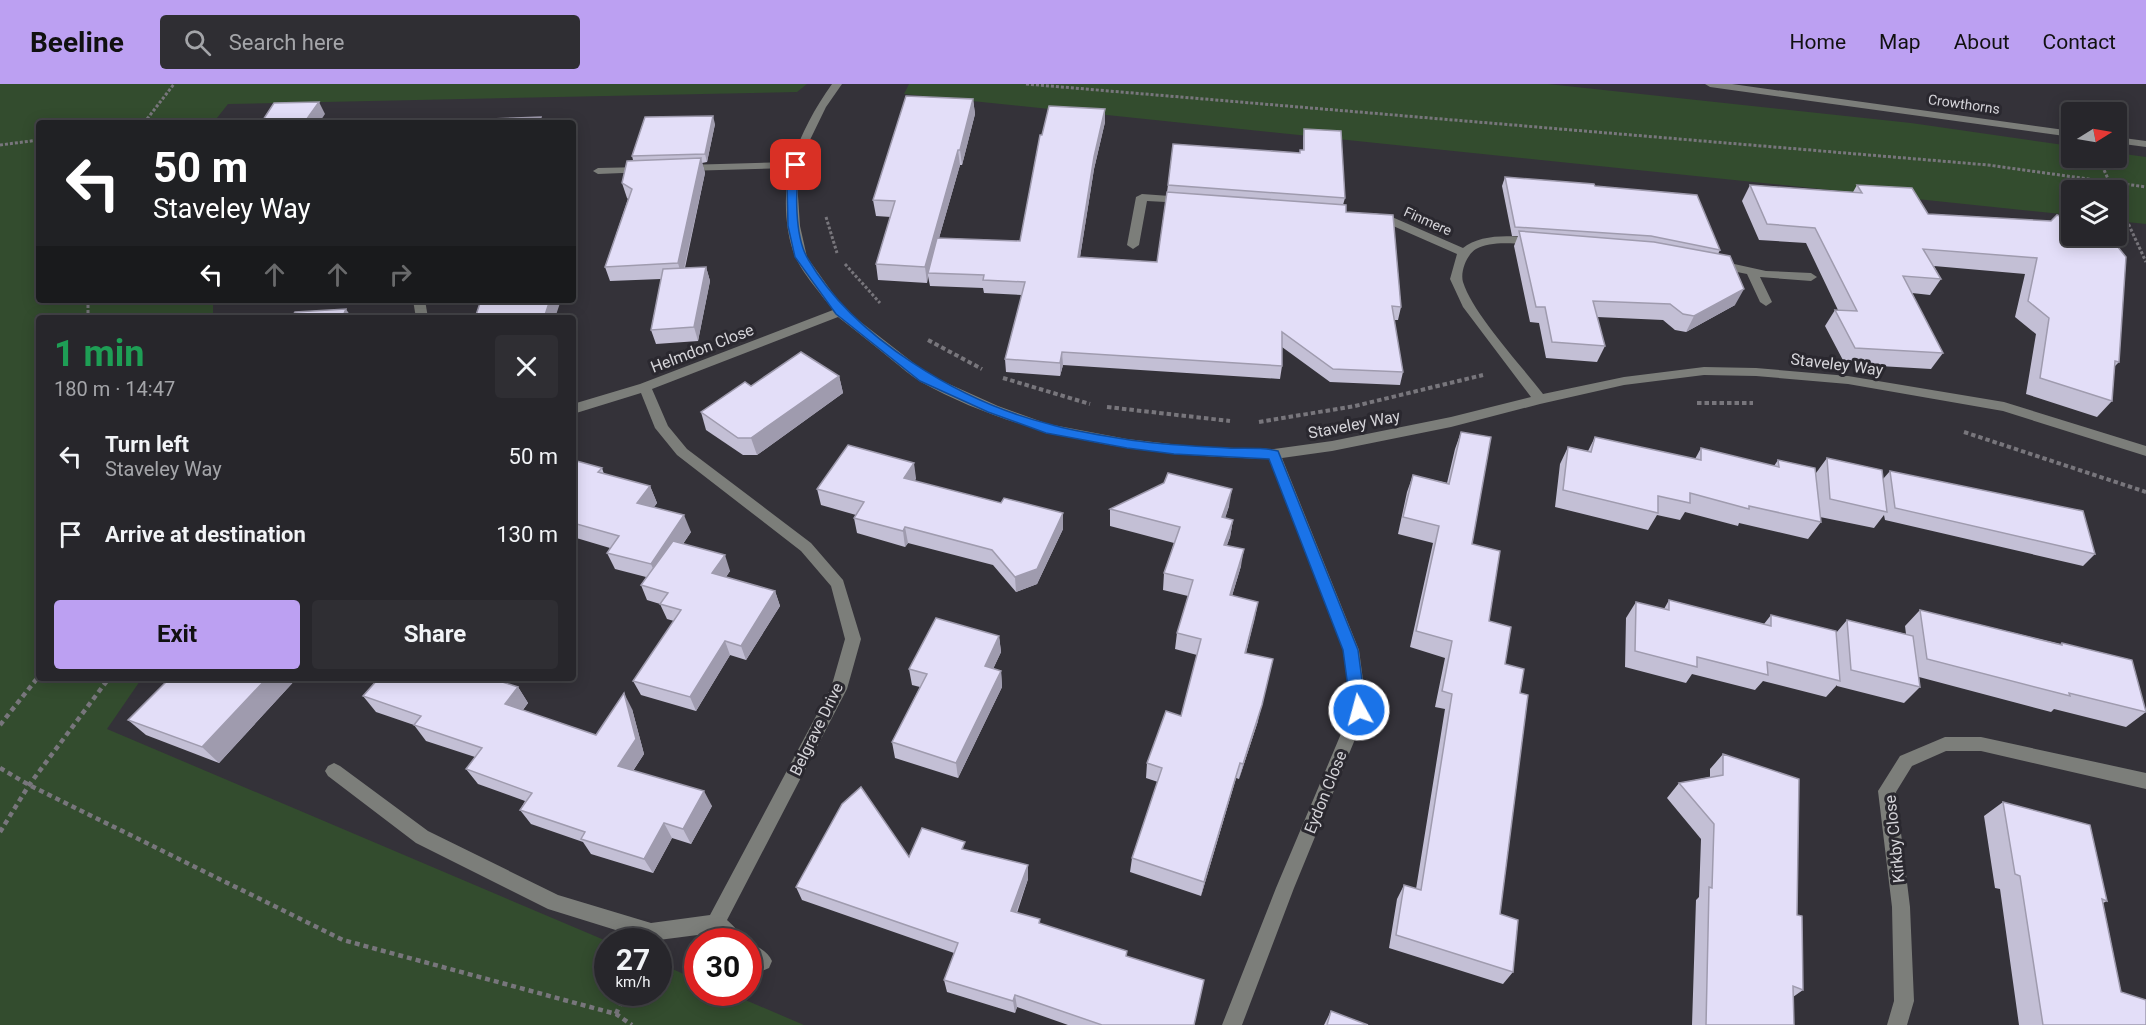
<!DOCTYPE html>
<html lang="en">
<head>
<meta charset="utf-8">
<style>
  :root { --surface:#27262b; --page:#2f2e33; --text:#f1f3f6; --muted:#a4a5a9; --line:#434347; --accent:#bca0f2 }
  body { margin:0; font-family:Roboto,sans-serif; background:var(--page); color:var(--text); height:100vh; display:flex; flex-direction:column; font-size:22px; white-space:nowrap }
  * { box-sizing:border-box; margin:0 }
  p { font-size:20px; color:var(--muted) }
  .icon { flex:none; width:33px; height:33px; fill:none; stroke:currentColor; stroke-width:2; stroke-linecap:round; stroke-linejoin:round }
  .map { position:relative; flex:1; overflow:hidden }
  .details { position:absolute; left:36px; top:231px; width:540px; height:366px; display:flex; flex-direction:column; background:var(--surface); border-radius:6px; box-shadow:0 3px 15px #0003,0 0 0 2px var(--line) }
  .details>* { flex:none }
  .top-card { position:absolute; left:36px; top:36px; width:540px; height:183px; border-radius:6px; box-shadow:0 3px 15px #0003,0 0 0 2px var(--line); background:#202124; color:#fff; overflow:hidden }
  .needle { width:39px; rotate:79deg }
  .controls { position:absolute; left:2061px; top:18px; display:grid; gap:12px }
  .controls a { display:grid; place-items:center; width:66px; height:66px; border-radius:6px; background:var(--surface); box-shadow:0 3px 15px #0003,0 0 0 2px var(--line); font-size:30px }
  .speed { position:absolute; left:594px; top:844px; display:flex; gap:12px; font-size:30px; font-weight:700; text-align:center }
  .speed>* { display:grid; place-content:center; width:78px; height:78px; border-radius:50%; background:var(--surface); box-shadow:0 3px 15px #0003,0 0 0 2px var(--line); line-height:1 }
  .speed small { font-size:15px; font-weight:400 }
  .speed .limit { border:9px solid #d22; background:#fff; color:#111 }
  .pin { position:absolute; display:grid; place-items:center; width:51px; height:51px; color:#fff; margin:-26px; border-radius:12px; box-shadow:0 3px 9px #0006 }
  .me { position:absolute; width:66px; margin:-33px; rotate:353deg; stroke-linejoin:round; filter:drop-shadow(0 0 4px #0008) }
  .turn { display:flex; align-items:center; gap:21px; height:126px; padding:0 18px; font-size:27px }
  .turn .icon { width:78px; height:78px; stroke-width:2.5 }
  .turn b { display:block; font-size:42px; line-height:51px }
  .lanes { display:flex; align-items:center; height:57px; padding:0 18px; background:#0003; justify-content:center; gap:30px; direction:ltr }
  .lanes .off { opacity:.35 }
  .round { display:grid; place-items:center; flex:none; width:63px; height:63px; border-radius:6px; background:var(--page) }
  .head { display:flex; align-items:center; justify-content:space-between; height:102px; padding:0 18px }
  h1 { font-size:36px; font-weight:700; line-height:45px; color:#1e9e55 }
  .primary-button { display:flex; gap:12px; margin-top:auto; padding:12px 18px }
  .primary-button a { flex:1; height:69px; border-radius:6px; background:var(--accent); color:#111; font-size:24px; font-weight:700; line-height:69px; text-align:center }
  .primary-button a+a { background:var(--page); color:var(--text) }
  ul { padding:0; list-style:none }
  li { display:flex; align-items:center; gap:18px; height:78px; padding:0 18px }
  li div { flex:1 }
  li b { display:block; font-size:22px }
  li em { font-style:normal }
  header { display:flex; align-items:center; gap:36px; box-sizing:border-box; height:84px; padding:0 30px; background:var(--accent); color:#111 }
  header strong { font-size:28px }
  nav { display:flex; gap:33px; margin-inline-start:auto; font-size:21px }
  .search { width:420px; height:54px; background:var(--page); display:flex; align-items:center; gap:15px; box-sizing:border-box; padding:0 21px; border-radius:6px; color:var(--muted); font-size:22px }
  .map>svg:first-child { display:block }
</style>
</head>
<body>
<header>
<strong>Beeline</strong>
<div class="search"><svg class="icon" aria-label="search" viewBox="0 0 24 24"><circle cx="10" cy="10" r="6"/><path d="M15 15l6 6"/></svg>Search here</div>
<nav><a>Home</a><a>Map</a><a>About</a><a>Contact</a></nav>
</header>
<div class="map">
<svg width="2146" height="941" viewBox="0 0 2146 941">
  <rect width="100%" height="100%" fill="#343239"/>
  <g fill="#334c2e">
    <polygon points="0,0 807,0 797,8 228,20 213,39 39,39 39,216 213,216 213,234 39,234 39,594 142,594 107,645 609,858 608,909 658,909 659,879 697,896 698,909 729,909 804,941 0,941"/>
    <polygon points="909,0 1548,0 1911,39 2071,62 2072,74 2116,74 2117,69 2146,73 2146,140 2117,137 2116,106 2072,106 2071,131 904,10"/>
  </g>
  <g fill="none" stroke-linecap="round" stroke-linejoin="round">
    <g stroke="#78767c" stroke-width="3" stroke-dasharray="3 2" stroke-linecap="butt">
      <polyline points="1026,0 1988,81 2146,103"/>
      <polyline points="144,39 174,0"/>
      <polyline points="0,61 39,56"/>
      <polyline points="2100,77 2113,106"/>
      <polyline points="2116,113 2146,178"/>
      <polyline points="826,133 837,169"/>
      <polyline points="845,180 880,219"/>
      <polyline points="88,216 88,234"/>
    </g>
    <g stroke="#78767c" stroke-width="4" stroke-dasharray="4.5 3" stroke-linecap="butt">
      <polyline points="928,256 982,285"/>
      <polyline points="1003,294 1090,320"/>
      <polyline points="1697,319 1753,319"/>
      <polyline points="1107,323 1230,337"/>
      <polyline points="1259,338 1355,322 1483,291"/>
      <polyline points="1964,348 2146,408"/>
    </g>
    <g stroke="#78767c" stroke-width="4.5" stroke-dasharray="5 4" stroke-linecap="butt">
      <polyline points="0,641 39,592"/>
      <polyline points="0,684 29,701 343,856 616,930 632,941"/>
      <polyline points="0,748 29,701 109,594"/>
      <polyline points="616,930 625,909"/>
    </g>
    <g fill="#7c7e7a" fill-rule="evenodd">
      <path d="M832,0H842L826,23L808,60L797,97L800,142L807,173L844,225L929,291L998,322L1048,340L1127,355L1197,363L1274,365L1332,357L1451,333L1531,313L1463,223L1450,195L1457,170L1384,138L1371,134L1369,132L1375,129L1392,133L1463,164C1481,149 1518,151 1539,156V160L1535,161C1517,160 1492,156 1476,165C1467,170 1460,188 1463,198C1473,230 1521,281 1543,310L1624,293L1704,283L1756,284L1848,292L2004,318L2146,362V372L2003,327L1848,300L1756,292L1704,291L1624,301L1540,320L1451,343L1332,367L1282,374L1359,566L1367,626L1294,804L1242,941H1222L1276,804L1351,626L1343,566L1269,375C1149,372 1028,357 921,298C911,292 901,283 892,276C874,261 856,247 838,233L652,305L668,342L687,365L811,459L843,496L861,555L847,605L727,836C735,843 742,852 749,857C758,864 767,866 772,877L769,884L762,887L748,878V858H724L713,849L651,857L548,825L416,759L328,692L325,687L328,682L334,679L340,682L428,747L558,811L651,839L710,831L831,604L845,555L831,502L801,467L677,371L655,344L641,309L573,330V320L640,300L833,226C822,211 802,189 795,172C785,148 783,109 790,84L685,87L680,84L685,81L792,78C801,49 815,24 832,0Z"/>
      <polygon points="1705,0 1732,0 2072,47 2072,53 1710,3"/>
      <polygon points="2116,53 2146,57 2146,63 2116,59"/>
      <polygon points="643,83 647,84 647,88 598,90 593,87 598,84"/>
      <polygon points="1142,110 1184,113 1190,116 1184,119 1147,117 1139,161 1133,165 1127,161 1136,113"/>
      <polygon points="1716,176 1766,187 1811,189 1817,193 1811,197 1760,193 1772,218 1766,222 1760,218 1747,190 1712,183 1710,180"/>
      <polygon points="413,216 425,216 428,234 416,234"/>
      <polygon points="1945,653 1981,653 2146,689 2146,705 1981,667 1946,667 1912,682 1896,708 1910,823 1914,917 1907,941 1887,941 1894,917 1892,823 1878,707 1900,672"/>
    </g>
  </g>
  <g fill="#c3bfd5">
    <polygon points="973,15 975,30 962,81 960,81 939,154 1020,157 1042,51 1105,38 1094,85 1080,173 1157,178 1168,101 1300,69 1300,66 1303,66 1303,54 1304,45 1345,114 1343,121 1346,128 1401,223 1398,236 1394,236 1403,288 1400,301 1330,298 1282,263 1282,282 1280,295 1063,281 1060,292 1006,288 1005,275 1022,211 984,209 983,204 930,202 928,192 927,199 878,196 876,180 891,133 876,132 873,116"/>
    <polygon points="715,40 707,78 702,79 705,89 685,184 706,183 710,197 698,257 656,260 651,246 661,195 610,197 605,183 628,115 627,114 622,99 633,76 632,72"/>
    <polygon points="1505,93 1595,102 1720,166 1718,170 1735,221 1686,248 1675,246 1663,236 1597,233 1605,262 1597,278 1546,274 1539,239 1530,238 1514,162 1518,152 1512,152 1502,102"/>
    <polygon points="1750,101 1853,108 1857,101 1928,130 2051,137 2119,278 2114,283 2112,317 2097,333 2026,310 2036,250 2015,233 2025,190 1934,182 1941,195 1930,211 1912,209 1943,269 1931,285 1845,280 1825,242 1835,226 1838,226 1806,159 1759,156 1742,117"/>
    <polygon points="839,292 843,309 757,371 743,371 706,346 701,328 751,302"/>
    <polygon points="1461,348 1472,460 1489,537 1505,580 1520,609 1500,830 1513,888 1503,900 1389,864 1397,815 1404,801 1416,805 1445,625 1435,623 1445,574 1410,563 1433,459 1398,450 1407,408 1413,391 1447,399 1455,365"/>
    <polygon points="1595,353 1695,375 1701,364 1774,382 1778,376 1816,389 1827,374 1883,395 1890,387 2095,470 2083,482 1885,436 1884,431 1874,444 1820,433 1821,438 1808,455 1739,439 1738,442 1685,428 1680,436 1657,431 1648,446 1555,423 1560,380 1568,363 1588,367"/>
    <polygon points="573,376 602,384 604,390 650,402 657,419 654,423 691,448 683,460 730,487 726,493 775,507 780,522 746,576 730,571 696,627 641,611 633,597 674,537 667,535 660,520 647,516 641,501 646,493 615,485 607,469 610,464 573,453"/>
    <polygon points="916,394 915,397 1063,445 1037,500 1016,508 993,481 908,459 905,463 857,449 854,434 856,431 821,421 817,405"/>
    <polygon points="1229,422 1225,434 1233,436 1230,453 1227,461 1241,482 1232,512 1258,518 1246,569 1258,637 1239,695 1236,694 1201,812 1130,788 1132,774 1158,698 1146,694 1147,679 1181,632 1197,571 1175,565 1177,549 1188,512 1163,506 1164,489 1174,459 1110,442 1110,425"/>
    <polygon points="1669,516 1764,540 1771,531 1836,549 1847,536 1906,550 1905,542 1920,526 2060,560 2062,559 2146,628 2126,643 2054,625 2051,628 1919,593 1920,603 1904,619 1837,602 1837,601 1826,613 1763,597 1755,606 1692,590 1686,599 1625,583 1626,534 1636,518 1664,525"/>
    <polygon points="999,552 1001,568 993,585 1001,587 1002,603 958,694 895,674 892,658 920,603 912,601 909,585"/>
    <polygon points="170,594 297,594 219,679 146,651 128,636"/>
    <polygon points="518,603 528,619 523,626 596,651 632,625 644,670 633,687 712,722 691,760 672,754 653,789 591,770 583,758 531,740 520,726 525,717 478,700 466,685 475,673 426,657 414,641 376,628 363,612"/>
    <polygon points="1723,670 1797,831 1803,906 1793,913 1794,941 1692,941 1696,816 1699,813 1701,755 1667,714 1679,699 1710,693 1710,685"/>
    <polygon points="2003,718 2107,817 2103,819 2121,908 2146,941 2019,941 2000,805 1995,804 1984,732"/>
    <polygon points="966,766 1028,795 1017,829 1040,835 1040,840 1127,872 1194,941 1068,941 1017,923 1015,929 947,908 944,896 954,869 802,816 796,803 909,773"/>
    <polygon points="1331,927 1368,941 1324,941"/>
  </g>
  <g fill="#9f9bae">
    <polygon points="973,15 975,30 962,81 960,66"/>
    <polygon points="319,18 325,30 319,39 304,39"/>
    <polygon points="1105,25 1105,38 1094,85 1078,186 1078,173 1094,73"/>
    <polygon points="713,32 715,40 707,78 705,70"/>
    <polygon points="541,33 543,39 539,39"/>
    <polygon points="958,66 960,81 929,189 928,189 928,192 927,199 925,183"/>
    <polygon points="701,74 705,89 682,194 678,179"/>
    <polygon points="706,183 710,197 698,257 694,243"/>
    <polygon points="1744,205 1735,221 1686,248 1694,232"/>
    <polygon points="550,216 561,216 555,234 544,234"/>
    <polygon points="346,225 352,234 342,234"/>
    <polygon points="1062,268 1063,281 1060,292 1060,279"/>
    <polygon points="839,292 843,309 757,371 751,354"/>
    <polygon points="914,379 916,394 906,410 904,394"/>
    <polygon points="650,402 657,419 644,436 637,419"/>
    <polygon points="1232,405 1229,422 1220,450 1222,433"/>
    <polygon points="1063,429 1063,445 1037,500 1016,508 1015,493"/>
    <polygon points="684,431 691,448 658,496 651,480"/>
    <polygon points="1233,436 1230,453 1221,477 1224,461"/>
    <polygon points="905,443 908,459 905,463 903,447"/>
    <polygon points="1244,465 1241,482 1227,528 1230,511"/>
    <polygon points="725,471 730,487 718,504 712,489"/>
    <polygon points="775,507 780,522 746,576 741,562"/>
    <polygon points="1258,518 1255,534 1242,585 1245,569"/>
    <polygon points="999,552 1001,568 987,598 985,582"/>
    <polygon points="725,557 730,571 696,627 690,613"/>
    <polygon points="1273,575 1258,637 1239,695 1243,680"/>
    <polygon points="1001,587 1002,603 958,694 956,679"/>
    <polygon points="267,594 297,594 219,679 202,663"/>
    <polygon points="518,603 528,619 516,635 505,620"/>
    <polygon points="624,609 632,625 644,670 626,697 618,682"/>
    <polygon points="1240,679 1236,694 1201,812 1204,798"/>
    <polygon points="704,707 712,722 691,760 683,745"/>
    <polygon points="664,739 672,754 653,789 644,775"/>
    <polygon points="1028,781 1028,795 1012,840 1011,827"/>
    <polygon points="1015,911 1017,923 1015,929 1013,917"/>
  </g>
  <g fill="#e3def8" stroke="#9f9bae" stroke-width="1.5">
    <polygon points="906,12 973,15 960,66 958,66 925,183 876,180 895,117 873,116"/>
    <polygon points="319,18 304,39 261,39 274,19"/>
    <polygon points="1049,22 1105,25 1094,73 1078,173 1157,178 1167,108 1346,121 1346,128 1393,131 1401,223 1392,222 1403,288 1333,285 1282,248 1282,282 1062,268 1060,279 1005,275 1025,198 983,196 984,191 928,189 937,154 1020,157 1040,51 1042,51"/>
    <polygon points="713,32 705,70 632,72 645,33"/>
    <polygon points="541,33 539,39 489,39 490,35"/>
    <polygon points="375,37 374,39 339,39"/>
    <polygon points="1304,45 1341,47 1345,114 1168,101 1173,60 1300,69 1300,66 1304,66"/>
    <polygon points="701,74 678,179 605,183 632,105 622,99 627,77"/>
    <polygon points="1505,93 1594,100 1595,102 1697,111 1720,166 1651,152 1515,143"/>
    <polygon points="1750,101 1862,109 1857,101 1912,104 1928,130 2051,137 2057,131 2072,137 2072,152 2109,152 2126,173 2119,278 2115,277 2112,317 2040,294 2049,234 2028,217 2037,174 1923,165 1941,195 1903,192 1943,269 1855,264 1835,226 1857,227 1815,144 1767,140"/>
    <polygon points="1519,147 1654,158 1730,172 1744,205 1694,232 1683,230 1670,220 1593,217 1605,262 1552,258 1545,223 1536,223"/>
    <polygon points="706,183 694,243 651,246 663,185"/>
    <polygon points="481,216 550,216 544,234 475,234"/>
    <polygon points="346,225 342,234 291,234 295,228"/>
    <polygon points="801,268 839,292 751,354 738,354 701,328 745,298 751,302"/>
    <polygon points="1461,348 1491,353 1472,460 1500,467 1489,537 1511,543 1505,580 1524,585 1520,609 1528,611 1500,830 1518,836 1513,888 1396,851 1404,801 1421,806 1452,610 1442,607 1452,557 1416,547 1439,442 1403,433 1413,391 1449,400"/>
    <polygon points="1595,353 1701,376 1701,364 1779,383 1778,376 1815,384 1821,438 1749,422 1749,425 1690,409 1690,419 1658,412 1658,429 1563,406 1568,363 1591,368"/>
    <polygon points="848,361 914,379 904,394 1001,419 1004,414 1063,429 1037,485 1015,493 992,466 905,443 903,447 854,434 864,418 817,405"/>
    <polygon points="1827,374 1882,386 1887,428 1830,415"/>
    <polygon points="573,376 602,384 598,388 650,402 637,419 684,431 651,480 607,469 619,452 573,439"/>
    <polygon points="1890,387 2083,427 2095,470 1895,424"/>
    <polygon points="1168,389 1232,405 1222,433 1233,436 1224,461 1244,465 1230,511 1258,518 1245,569 1273,575 1262,621 1243,680 1240,679 1204,798 1132,774 1162,684 1147,679 1166,627 1181,632 1201,555 1177,549 1193,496 1164,489 1180,443 1110,425 1164,399"/>
    <polygon points="673,457 725,471 712,489 775,507 741,562 725,557 690,613 633,597 681,526 660,520 668,509 641,501"/>
    <polygon points="1669,516 1771,542 1771,531 1836,547 1840,597 1767,578 1768,591 1697,573 1697,583 1635,567 1636,518 1669,526"/>
    <polygon points="1920,526 2062,561 2062,559 2132,576 2146,628 2069,609 2070,612 1927,575"/>
    <polygon points="936,534 999,552 985,582 1001,587 956,679 892,658 927,590 909,585"/>
    <polygon points="1847,536 1913,552 1920,603 1851,586"/>
    <polygon points="170,594 267,594 202,663 128,636"/>
    <polygon points="379,594 490,594 518,603 505,620 596,651 624,609 636,655 618,682 704,707 683,745 664,739 644,775 581,755 585,748 520,726 532,709 466,685 482,664 414,641 421,632 363,612"/>
    <polygon points="1723,670 1799,695 1797,831 1802,832 1803,906 1793,902 1794,941 1706,941 1709,803 1712,804 1714,740 1679,699 1723,691"/>
    <polygon points="861,703 909,773 922,744 965,758 962,765 1028,781 1011,827 1040,835 1039,839 1127,867 1126,872 1204,896 1194,941 1102,941 1015,911 1013,917 944,896 958,859 796,803 842,720"/>
    <polygon points="2003,718 2090,741 2107,817 2102,815 2121,908 2146,916 2146,941 2043,941 2020,792 2015,790"/>
    <polygon points="1331,927 1368,941 1327,941"/>
  </g>
  <path fill="#1a73e8" stroke="#114b97" stroke-width="1.5" d="M793,79L801,81C794,104 795,154 808,175C854,254 961,318 1049,340C1073,347 1099,351 1124,355C1159,361 1194,362 1228,364C1244,365 1263,363 1278,367L1358,566L1366,626L1364,630L1359,632L1353,630L1351,626L1343,566L1269,375L1174,370L1127,364L1046,349L988,328L920,297L836,230L795,173L788,142L787,97Z"/>
  <g text-anchor="middle" stroke-width="6" stroke-linejoin="round" paint-order="stroke">
    <g font-size="14" fill="#d5d4d9" stroke="#2a282f">
      <text transform="translate(1964 20) rotate(8)" y="5">Crowthorns</text>
      <text transform="translate(1428 137) rotate(24)" y="5">Finmere</text>
    </g>
    <g font-size="16" fill="#d5d4d9" stroke="#2a282f">
      <text transform="translate(702 264) rotate(-21)" y="6">Helmdon Close</text>
      <text transform="translate(1837 280) rotate(7)" y="6">Staveley Way</text>
      <text transform="translate(1354 340) rotate(-11)" y="6">Staveley Way</text>
      <text transform="translate(816 645) rotate(-64)" y="6">Belgrave Drive</text>
      <text transform="translate(1325 708) rotate(-68)" y="6">Eydon Close</text>
      <text transform="translate(1894 755) rotate(-96)" y="6">Kirkby Close</text>
    </g>
  </g>
</svg>
<div class="controls">
<a><svg class="needle" viewBox="-14 -14 28 28"><path d="M0-13l5 13h-10z" fill="#e53935"/><path d="M0 13l5-13h-10z" fill="#a4a5a9"/></svg></a>
<a><svg class="icon" aria-label="layers" viewBox="0 0 24 24"><path d="M12 4l9 5-9 5-9-5zM3 14l9 5 9-5"/></svg></a>
</div>
<div class="speed"><div>27<small>km/h</small></div><div class="limit">30</div></div>
<div class="pin" style="left:796px;top:81px;background:#d93025"><svg class="icon" aria-label="arrive" viewBox="0 0 24 24"><path d="M6 21V4h12l-3 4 3 4H6"/></svg></div>
<svg class="me" style="left:1359px;top:626px" viewBox="-20 -20 40 40"><circle r="17" fill="#1a73e8" stroke="#fff" stroke-width="3"/><path d="M0-11L8 9 0 5-8 9z" fill="#fff"/></svg>
<div class="top-card">
<div class="turn"><svg class="icon" aria-label="left" viewBox="0 0 24 24"><path d="M17 20v-9H6M10 6l-5 5 5 5"/></svg><div><b>50 m</b>Staveley Way</div></div>
<div class="lanes"><svg class="icon" aria-label="left" viewBox="0 0 24 24"><path d="M17 20v-9H6M10 6l-5 5 5 5"/></svg><svg class="icon off" aria-label="ahead" viewBox="0 0 24 24"><path d="M12 20V5M6 11l6-6 6 6"/></svg><svg class="icon off" aria-label="ahead" viewBox="0 0 24 24"><path d="M12 20V5M6 11l6-6 6 6"/></svg><svg class="icon off" aria-label="right" viewBox="0 0 24 24"><path d="M7 20v-9h11M14 6l5 5-5 5"/></svg></div>
</div>
<section class="details">
<div class="head"><div><h1>1 min</h1><p>180 m · 14:47</p></div><a class="round"><svg class="icon" aria-label="close" viewBox="0 0 24 24"><path d="M6 6l12 12M18 6L6 18"/></svg></a></div>
<ul>
<li><svg class="icon" aria-label="left" viewBox="0 0 24 24"><path d="M17 20v-9H6M10 6l-5 5 5 5"/></svg><div><b>Turn left</b><p>Staveley Way</p></div><em>50 m</em></li>
<li><svg class="icon" aria-label="arrive" viewBox="0 0 24 24"><path d="M6 21V4h12l-3 4 3 4H6"/></svg><div><b>Arrive at destination</b></div><em>130 m</em></li>
</ul>
<div class="primary-button"><a>Exit</a><a>Share</a></div>
</section>
</div>
</body>
</html>
